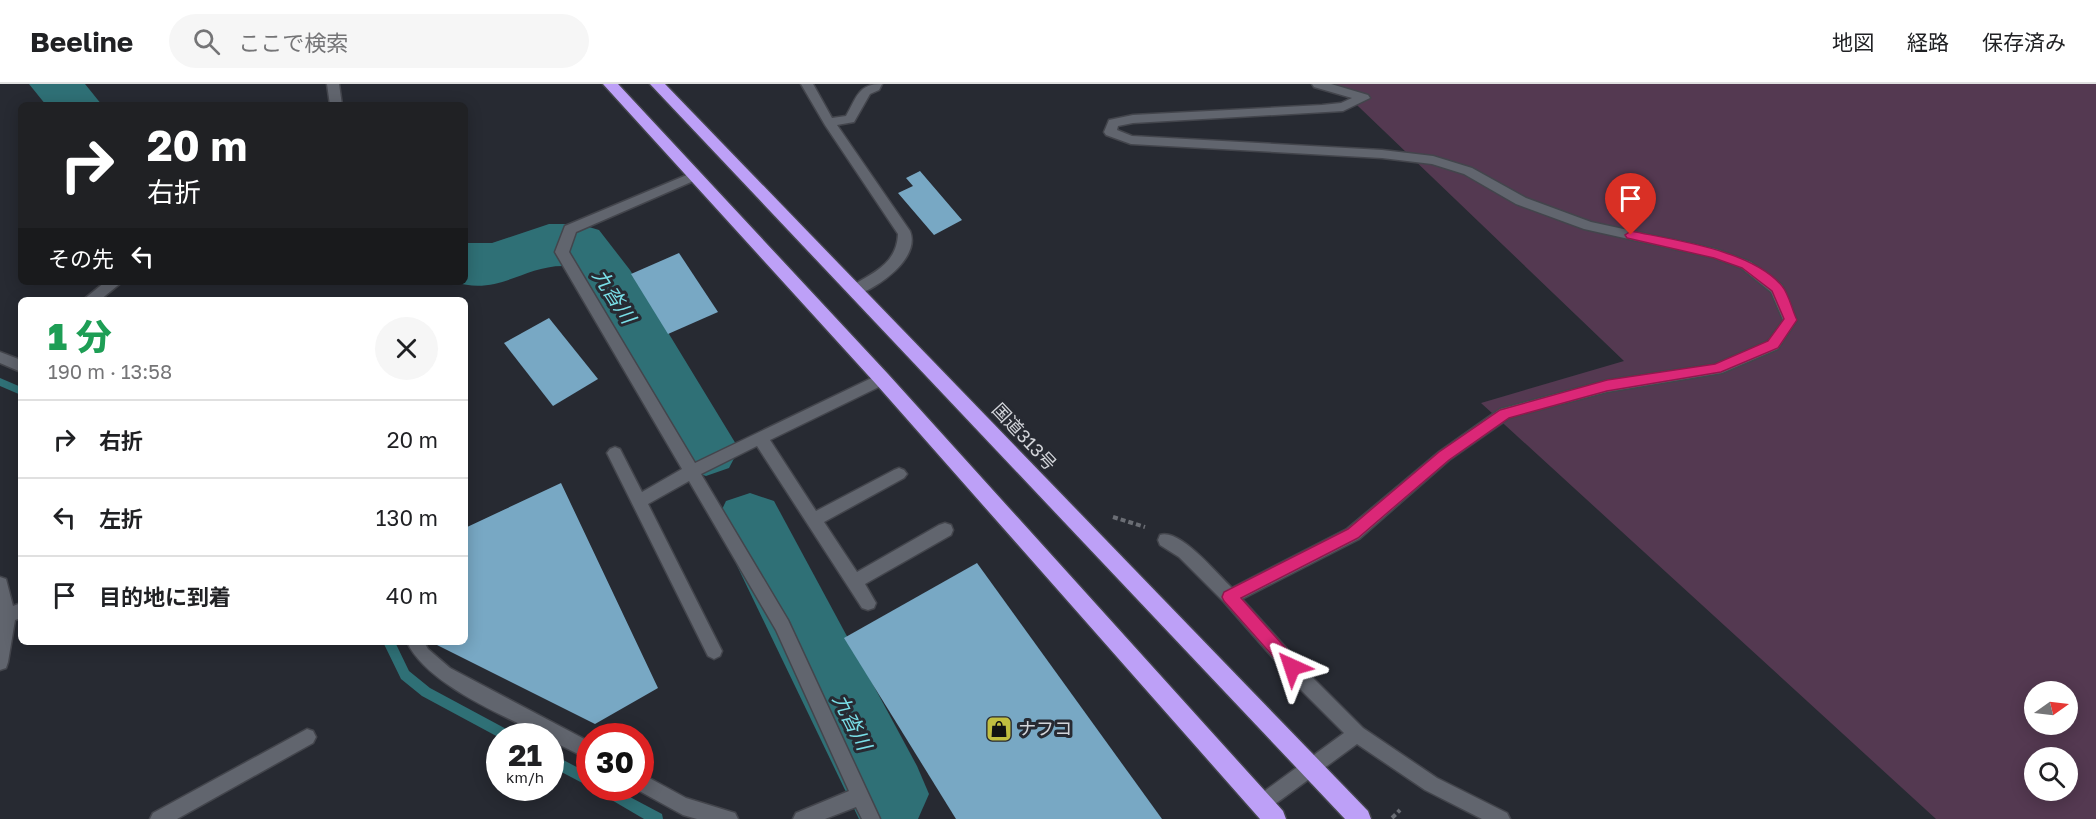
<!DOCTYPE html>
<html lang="ja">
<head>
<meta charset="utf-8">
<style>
  :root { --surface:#fff; --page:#f6f6f6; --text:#202124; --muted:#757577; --line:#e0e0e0 }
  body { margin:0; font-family:"Golos Text","Noto Sans JP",sans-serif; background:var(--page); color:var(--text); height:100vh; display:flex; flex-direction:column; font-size:22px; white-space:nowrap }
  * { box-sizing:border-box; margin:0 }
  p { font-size:20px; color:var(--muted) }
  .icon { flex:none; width:33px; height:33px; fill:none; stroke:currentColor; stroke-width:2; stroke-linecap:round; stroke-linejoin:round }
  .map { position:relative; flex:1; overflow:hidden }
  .sheet { position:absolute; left:18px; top:213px; width:450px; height:348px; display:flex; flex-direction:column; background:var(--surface); border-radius:9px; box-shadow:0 3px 15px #0003 }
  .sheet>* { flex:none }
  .banner { position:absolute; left:18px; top:18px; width:450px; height:183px; border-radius:9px; box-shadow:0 3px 15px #0003; background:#202124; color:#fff; overflow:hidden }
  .needle { width:39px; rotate:76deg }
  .tools { position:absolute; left:2024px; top:597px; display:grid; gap:12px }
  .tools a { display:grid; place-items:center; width:54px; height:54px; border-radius:50%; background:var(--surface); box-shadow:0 3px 15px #0003; font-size:30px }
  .speed { position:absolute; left:486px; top:639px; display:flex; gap:12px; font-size:30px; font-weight:700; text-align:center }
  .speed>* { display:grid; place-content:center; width:78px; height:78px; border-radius:50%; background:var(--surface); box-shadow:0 3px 15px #0003; line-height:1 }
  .speed small { font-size:15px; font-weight:400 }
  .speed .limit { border:9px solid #d22; background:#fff; color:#111 }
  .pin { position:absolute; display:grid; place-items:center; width:51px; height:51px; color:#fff; margin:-62px -26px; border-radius:50% 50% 50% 0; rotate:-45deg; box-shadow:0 0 6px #0007 }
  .pin .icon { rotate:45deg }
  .me { position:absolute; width:66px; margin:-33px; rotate:318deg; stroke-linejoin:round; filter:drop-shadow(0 0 4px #0008) }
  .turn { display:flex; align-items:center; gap:21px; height:126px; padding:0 30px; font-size:27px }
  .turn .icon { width:78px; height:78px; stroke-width:2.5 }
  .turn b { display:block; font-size:42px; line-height:51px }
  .then { display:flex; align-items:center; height:57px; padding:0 30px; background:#0003; gap:12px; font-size:22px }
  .round { display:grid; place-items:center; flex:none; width:63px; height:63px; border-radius:32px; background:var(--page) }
  .summary { display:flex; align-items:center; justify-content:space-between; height:102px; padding:0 30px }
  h1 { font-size:36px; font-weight:800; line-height:45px; color:#1e9e55 }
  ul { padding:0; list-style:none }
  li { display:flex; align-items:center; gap:18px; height:78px; padding:0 30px; border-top:2px solid var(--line) }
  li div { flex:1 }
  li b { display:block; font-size:22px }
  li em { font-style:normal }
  header { display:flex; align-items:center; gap:36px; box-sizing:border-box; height:84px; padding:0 30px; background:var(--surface); border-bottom:2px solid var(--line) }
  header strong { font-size:28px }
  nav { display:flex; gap:33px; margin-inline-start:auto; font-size:21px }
  .search { width:420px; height:54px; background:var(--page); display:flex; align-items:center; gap:15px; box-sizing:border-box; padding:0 21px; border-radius:33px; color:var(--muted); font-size:22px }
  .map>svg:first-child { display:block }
</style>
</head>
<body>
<header>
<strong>Beeline</strong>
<div class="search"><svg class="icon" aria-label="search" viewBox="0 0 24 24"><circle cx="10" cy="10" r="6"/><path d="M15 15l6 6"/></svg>ここで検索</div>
<nav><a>地図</a><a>経路</a><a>保存済み</a></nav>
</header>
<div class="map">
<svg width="2096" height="735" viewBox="0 0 2096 735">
  <rect width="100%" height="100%" fill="#272a32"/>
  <path fill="#543951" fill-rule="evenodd" d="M1335,0H2096V735H1936L1481,319L1624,277ZM2034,608H2067V640H2034ZM2034,674H2067V706H2034Z"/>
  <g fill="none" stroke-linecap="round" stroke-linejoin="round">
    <g fill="#2f7076" fill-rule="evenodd">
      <polygon points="0,294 21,303 21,311 0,302"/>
      <polygon points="383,558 395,558 409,587 430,604 512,648 514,652 500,652 500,654 422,612 401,595"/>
      <polygon points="550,669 590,690 590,703 550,682"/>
      <polygon points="596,704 613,704 662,730 663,735 644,735 598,708"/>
      <polygon points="889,704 893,706 909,735 896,735 887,718 878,722 874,720 872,716 874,712"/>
    </g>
    <g fill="#2f7076" fill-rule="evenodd">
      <polygon points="29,0 85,0 102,21 46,21"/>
      <path d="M549,140H579L599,146L630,186L739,365L729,384L706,392L683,384L588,216L563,182C523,182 499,212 454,198H465V159H492Z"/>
      <polygon points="750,409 774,417 917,682 929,710 918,735 859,735 716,438 726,417"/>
    </g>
  </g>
  <g fill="#78a8c4">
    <polygon points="920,87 962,136 934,151 898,109 913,102 906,94"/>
    <polygon points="679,169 718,228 668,250 631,190"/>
    <polygon points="549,234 598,295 553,322 504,259"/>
    <polygon points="561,399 658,604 595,640 431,558 465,558 465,444"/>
    <polygon points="977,479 1162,735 956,735 844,554"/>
  </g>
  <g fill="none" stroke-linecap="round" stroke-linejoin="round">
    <g stroke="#43454c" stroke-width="3">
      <g id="minor">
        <polygon points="327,0 339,0 342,21 330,21"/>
        <path d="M801,0H813L832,34L846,32C857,13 858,0 882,0L879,6L870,10L854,38L837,41L910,147C921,174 878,204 856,211L851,210L849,206L851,202C874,189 897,179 898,150L825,41Z"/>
        <path d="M1312,0H1331L1368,11L1370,14L1343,27L1133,39L1118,42L1117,46L1132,52L1382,66L1433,72L1472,84L1526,114L1591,138L1716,165L1751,178L1782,201L1797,236L1778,265L1722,289L1607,308L1509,334L1449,376L1359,455L1242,515L1314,595L1363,644L1437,694L1507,729L1510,735H1482L1425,706L1357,660L1267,726L1261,729L1255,726L1252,720L1255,714L1344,649L1302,607L1224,518L1179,473L1160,461L1158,456L1160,451C1180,444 1218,491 1232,504L1347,445L1439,368L1500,325L1607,296L1715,280L1768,257L1783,236L1771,208L1741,184L1714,174L1584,145L1516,120L1464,90L1432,80L1382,74L1131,60L1106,51L1104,48L1109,36L1133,31L1322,21L1341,19L1352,14L1314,3Z"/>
        <polygon points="694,88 700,92 698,95 576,148 569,168 695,379 882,289 887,291 889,295 887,299 770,356 816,427 894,386 899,384 904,386 907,390 904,394 824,438 857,488 939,441 945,439 951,441 953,446 951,451 865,500 876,519 874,524 868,526 862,524 757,362 701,390 788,536 880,735 862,735 856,723 825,735 793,735 796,729 849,707 776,546 689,397 648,420 722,567 720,572 714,575 708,572 607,369 610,365 615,363 620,365 642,408 682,385 555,168 565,142"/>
        <polygon points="105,198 122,198 100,216 83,216"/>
        <polygon points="0,268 21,276 21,288 0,279"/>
        <polygon points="0,493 6,495 13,522 21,519 21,534 15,536 8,578 6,584 0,586"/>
        <path d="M407,558H424L428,565L450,584L590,658V676L550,656V652H544C503,631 426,600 407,558Z"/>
        <polygon points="307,645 313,647 316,653 313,659 177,735 150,735 153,729"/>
        <polygon points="640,689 686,714 735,729 738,735 697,735 683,731 634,704 640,704"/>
      </g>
    </g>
    <g stroke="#43454c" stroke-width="3">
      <g id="highway">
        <polygon points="603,0 618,0 888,290 1283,727 1286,735 1260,735 876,300"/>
        <polygon points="650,0 665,0 1368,727 1371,735 1345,735"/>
      </g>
    </g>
    <g stroke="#6a6d74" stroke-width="4" stroke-dasharray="5 3" stroke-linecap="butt">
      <polyline points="1113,433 1145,443"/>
      <polyline points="1392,734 1400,726"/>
    </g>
    <use href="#minor" fill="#61656e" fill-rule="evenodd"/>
    <use href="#highway" fill="#bda0f7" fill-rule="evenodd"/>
  </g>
  <path fill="#db2777" stroke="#8e194d" stroke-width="1.5" d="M1631,147C1674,156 1752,166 1782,202C1789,210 1792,226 1797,236L1778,264L1721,288L1607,307L1509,334L1449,376L1358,454L1241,514L1298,578L1300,583L1298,588L1292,590L1287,588L1224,517L1222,513L1224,508L1348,445L1439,368L1500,326L1607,296L1715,280L1768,257L1784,235L1772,207L1742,184L1714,174L1627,154L1625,151Z"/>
  <defs>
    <g id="shop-square" transform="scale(1.35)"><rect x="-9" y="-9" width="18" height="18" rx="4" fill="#c1be40" stroke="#272a32"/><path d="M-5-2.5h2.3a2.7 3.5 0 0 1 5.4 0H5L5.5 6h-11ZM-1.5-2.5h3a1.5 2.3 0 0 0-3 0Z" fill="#111"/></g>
  </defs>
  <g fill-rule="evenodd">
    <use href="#shop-square" x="999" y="645"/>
  </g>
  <g text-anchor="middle" stroke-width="6" stroke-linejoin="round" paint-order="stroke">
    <g font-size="18" fill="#d3d5da" stroke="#272a32">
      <text transform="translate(1024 353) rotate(47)" y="6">国道313号</text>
    </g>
    <g font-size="18" fill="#d3d5da" stroke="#272a32" text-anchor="start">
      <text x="1018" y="651">ナフコ</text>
    </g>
    <g font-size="20" font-style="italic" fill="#7ae0e9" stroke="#272a32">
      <text transform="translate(614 212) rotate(57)" y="7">九沓川</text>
      <text transform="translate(852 638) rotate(63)" y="7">九沓川</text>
    </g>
  </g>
</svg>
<div class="tools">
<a><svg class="needle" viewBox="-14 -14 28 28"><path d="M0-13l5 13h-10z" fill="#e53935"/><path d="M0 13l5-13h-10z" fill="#757577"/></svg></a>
<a><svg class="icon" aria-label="search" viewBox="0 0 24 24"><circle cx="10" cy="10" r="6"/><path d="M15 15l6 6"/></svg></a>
</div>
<div class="speed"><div>21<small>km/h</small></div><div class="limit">30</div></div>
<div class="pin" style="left:1631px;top:151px;background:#d93025"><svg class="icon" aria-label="arrive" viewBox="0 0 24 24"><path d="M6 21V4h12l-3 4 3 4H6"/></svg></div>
<svg class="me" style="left:1292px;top:583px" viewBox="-20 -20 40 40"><path d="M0-17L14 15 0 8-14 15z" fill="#db2777" stroke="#fff" stroke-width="4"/></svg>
<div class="banner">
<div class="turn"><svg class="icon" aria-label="right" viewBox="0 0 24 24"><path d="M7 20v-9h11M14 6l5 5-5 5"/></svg><div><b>20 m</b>右折</div></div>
<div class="then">その先<svg class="icon" aria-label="left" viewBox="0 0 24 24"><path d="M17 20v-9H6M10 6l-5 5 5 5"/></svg></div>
</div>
<section class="sheet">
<div class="summary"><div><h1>1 分</h1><p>190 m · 13:58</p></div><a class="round"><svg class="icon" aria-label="close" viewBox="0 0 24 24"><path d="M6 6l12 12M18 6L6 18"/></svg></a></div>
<ul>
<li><svg class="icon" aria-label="right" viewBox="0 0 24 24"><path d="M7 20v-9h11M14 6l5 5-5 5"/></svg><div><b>右折</b></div><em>20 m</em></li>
<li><svg class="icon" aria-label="left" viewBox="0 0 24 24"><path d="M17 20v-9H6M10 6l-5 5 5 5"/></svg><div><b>左折</b></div><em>130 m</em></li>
<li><svg class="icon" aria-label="arrive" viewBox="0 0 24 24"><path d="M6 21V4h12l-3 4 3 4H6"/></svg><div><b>目的地に到着</b></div><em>40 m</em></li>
</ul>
</section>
</div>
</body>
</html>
